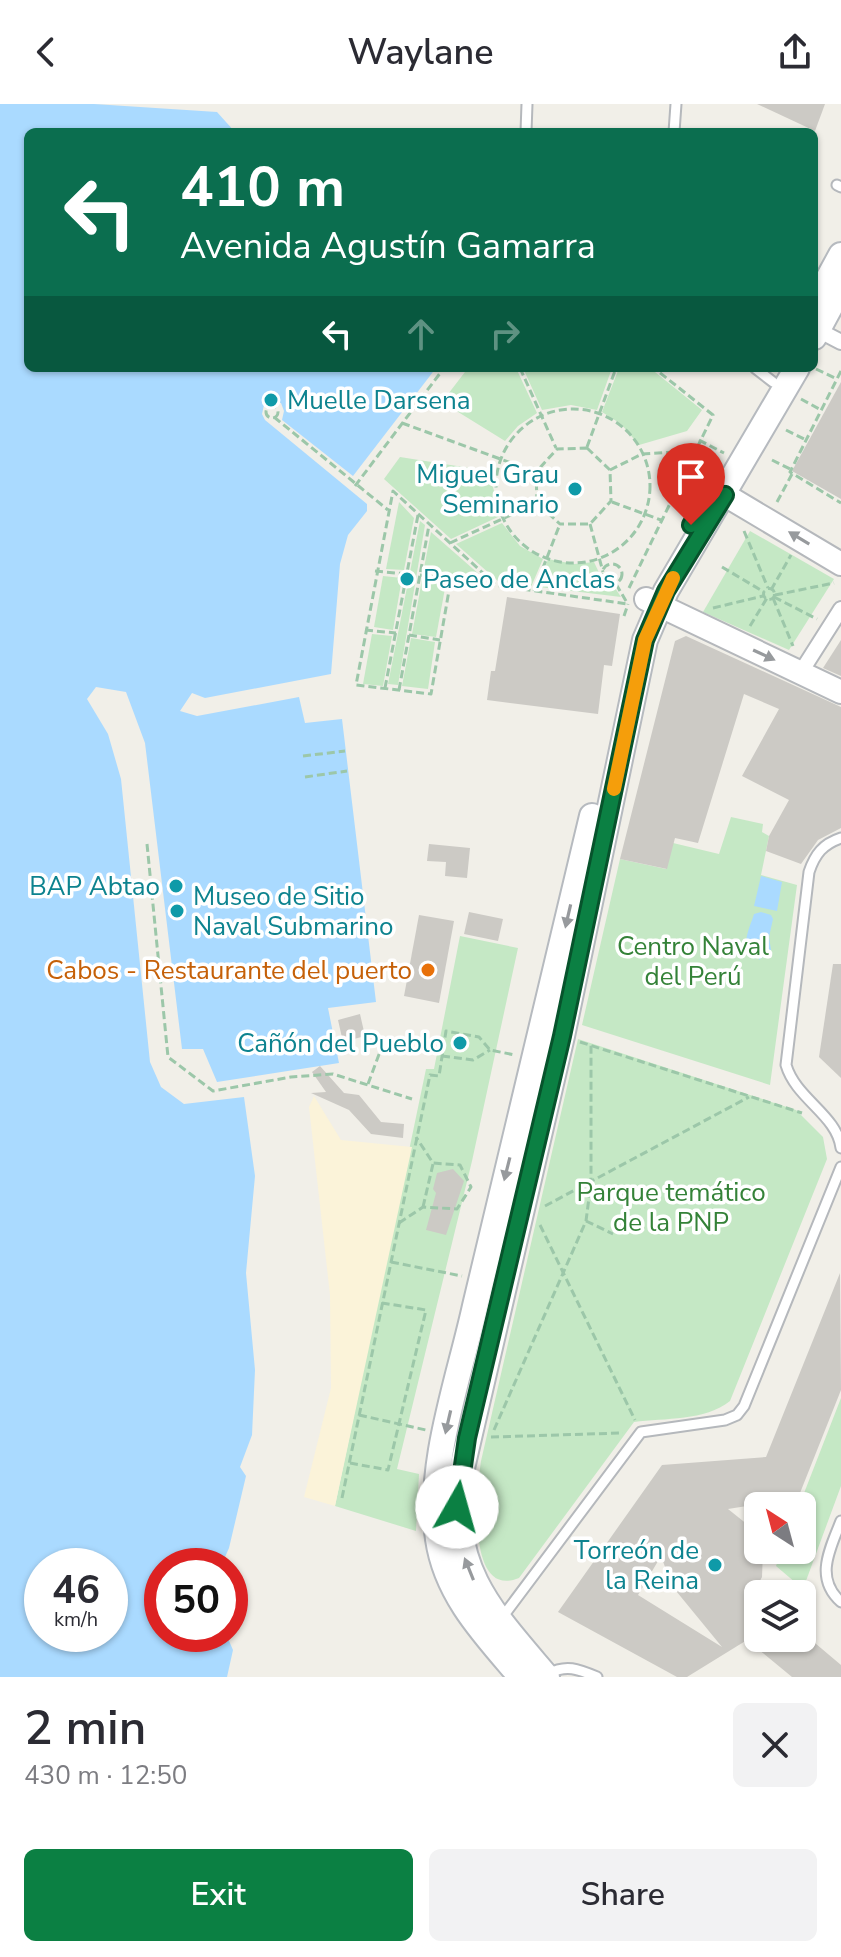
<!DOCTYPE html>
<html lang="en">
<head>
<meta charset="utf-8">
<style>
  :root { --surface:#fff; --page:#f2f2f3; --text:#2b2b33; --muted:#7c7c81; --accent:#0b8043 }
  body { margin:0; font-family:"Nunito Sans",sans-serif; background:var(--page); color:var(--text); height:100vh; display:flex; flex-direction:column; font-size:30px; white-space:nowrap }
  * { box-sizing:border-box; margin:0 }
  p { font-size:26px; color:var(--muted) }
  .icon { flex:none; width:44px; height:44px; fill:none; stroke:currentColor; stroke-width:2; stroke-linecap:round; stroke-linejoin:round }
  .map { position:relative; height:1573px; overflow:hidden }
  .side { display:flex; flex-direction:column; background:var(--surface); flex:1 }
  .side>* { flex:none }
  .hud { position:absolute; left:24px; top:24px; width:794px; height:244px; border-radius:12px; box-shadow:0 2px 6px #0004; background:#0b6e4f; color:#fff; overflow:hidden }
  .needle { width:52px; rotate:324deg }
  .controls { position:absolute; left:744px; top:1388px; display:grid; gap:16px }
  .controls a { display:grid; place-items:center; width:72px; height:72px; border-radius:12px; background:var(--surface); box-shadow:0 2px 6px #0004; font-size:40px }
  .speed { position:absolute; left:24px; top:1444px; display:flex; gap:16px; font-size:40px; font-weight:700; text-align:center }
  .speed>* { display:grid; place-content:center; width:104px; height:104px; border-radius:50%; background:var(--surface); box-shadow:0 2px 6px #0004; line-height:1 }
  .speed small { font-size:20px; font-weight:400 }
  .speed .limit { border:12px solid #d22; background:#fff; color:#111 }
  .pin { position:absolute; display:grid; place-items:center; width:68px; height:68px; color:#fff; margin:-82px -34px; border-radius:50% 50% 50% 0; rotate:-45deg; box-shadow:0 0 8px #0007 }
  .pin .icon { rotate:45deg }
  .me { position:absolute; width:88px; margin:-44px; rotate:7deg; stroke-linejoin:round; filter:drop-shadow(0 0 6px #0008) }
  .turn { display:flex; align-items:center; gap:28px; height:168px; padding:0 24px; font-size:36px }
  .turn .icon { width:104px; height:104px; stroke-width:2.5 }
  .turn b { display:block; font-size:56px; line-height:68px }
  .lanes { display:flex; align-items:center; height:76px; padding:0 24px; background:#0003; justify-content:center; gap:40px; direction:ltr }
  .lanes .off { opacity:.35 }
  .round { display:grid; place-items:center; flex:none; width:84px; height:84px; border-radius:12px; background:var(--page) }
  .overview { display:flex; align-items:center; justify-content:space-between; height:136px; padding:0 24px }
  h1 { font-size:48px; font-weight:600; line-height:60px }
  .primary-button { display:flex; gap:16px; margin-top:auto; padding:16px 24px }
  .primary-button a { flex:1; height:92px; border-radius:12px; background:var(--accent); color:#fff; font-size:32px; font-weight:600; line-height:92px; text-align:center }
  .primary-button a+a { background:var(--page); color:var(--text) }
  header { display:flex; justify-content:space-between; align-items:center; height:104px; padding:0 24px; background:var(--surface); font-size:36px; font-weight:600 }
  .map>svg:first-child { display:block }
</style>
</head>
<body>
<header><svg class="icon" aria-label="back" viewBox="0 0 24 24"><path d="M15 5l-7 7 7 7"/></svg>Waylane<svg class="icon" aria-label="share" viewBox="0 0 24 24"><path d="M12 15V3M7 8l5-5 5 5M5 13v7h14v-7"/></svg></header>
<div class="map">
<svg width="841" height="1573" viewBox="0 0 841 1573">
  <rect width="100%" height="100%" fill="#f1efe8"/>
  <g fill="#c5e8c5">
    <polygon points="468,264 516,264 537,309 518,322 505,337 442,298"/>
    <polygon points="523,264 612,264 597,306 571,301 542,306"/>
    <polygon points="619,264 650,264 702,306 687,327 639,341 621,320 602,308"/>
    <polygon points="400,353 476,365 493,383 500,412 451,435 384,375"/>
    <polygon points="399,398 414,414 404,466 386,465"/>
    <polygon points="420,417 425,421 398,581 388,580"/>
    <polygon points="502,419 520,442 543,455 531,483 499,478 456,440"/>
    <polygon points="750,427 834,475 789,546 703,508"/>
    <polygon points="431,428 480,471 480,475 423,469"/>
    <polygon points="548,455 574,460 594,458 603,477 613,481 621,493 539,483"/>
    <polygon points="383,472 402,474 393,526 374,523"/>
    <polygon points="422,476 446,479 436,533 412,530"/>
    <polygon points="372,530 392,532 383,582 363,580"/>
    <polygon points="411,534 435,538 428,585 402,582"/>
    <polygon points="731,713 763,720 762,728 769,732 761,771 797,781 770,981 582,921 620,755 666,765 673,739 719,750"/>
    <polygon points="460,832 518,844 472,1057 397,1365 419,1370 416,1427 335,1402 426,965 434,965"/>
    <path d="M578,935L796,1006L823,1033L827,1055L730,1297C705,1317 665,1314 634,1318L519,1474C466,1496 477,1385 481,1357Z"/>
    <polygon points="841,1294 841,1382 803,1485 776,1462 782,1446 802,1446 802,1402 799,1402"/>
  </g>
  <polygon fill="#fbf3d9" points="314,992 341,1036 412,1043 335,1402 304,1393 331,1284 330,1191 309,1003"/>
  <g fill="#aadaff" fill-rule="evenodd">
    <path d="M0,0H94L217,8L235,28H28V264H436L353,372L282,316L284,307L281,299L271,296L264,301L262,310L265,316L367,400V407L348,431L340,460L331,570L205,594L192,589L180,607L197,612L299,593L305,619L342,615L376,898L328,904L339,959L217,978L203,945H182L145,639L126,588L96,583L87,595L108,630L121,675L150,958L161,983L184,1000L244,993L255,1072L246,1169L255,1266L252,1331L240,1363L246,1372L229,1444L221,1462H162V1530H226L233,1546L227,1573H0ZM110,1462V1530H42V1462Z"/>
    <polygon points="761,772 782,778 777,807 754,802"/>
    <path d="M761,808L771,811L773,815L769,833L771,846L759,856V850L765,843L762,836L758,835L752,840L755,855C738,844 750,824 754,810Z"/>
  </g>
  <g fill="#cccac5" fill-rule="evenodd">
    <polygon points="757,0 825,0 815,27"/>
    <polygon points="841,278 841,395 792,367"/>
    <polygon points="507,493 620,510 612,562 604,561 598,610 487,596 491,567 495,567"/>
    <polygon points="686,532 841,603 841,724 818,736 801,760 766,747 769,732 789,696 742,672 779,605 744,590 698,739 675,734 667,765 620,755 675,537"/>
    <polygon points="841,536 841,572 823,564"/>
    <polygon points="429,740 470,744 467,774 445,772 446,758 427,757"/>
    <polygon points="469,808 503,815 498,837 464,830"/>
    <polygon points="419,811 454,817 439,899 404,892"/>
    <polygon points="833,860 841,860 841,974 819,953"/>
    <polygon points="360,910 365,932 343,938 338,916"/>
    <polygon points="320,962 344,989 359,991 381,1018 404,1020 403,1034 371,1030 349,1006 311,989 326,988 312,968"/>
    <polygon points="453,1065 464,1077 446,1131 426,1126 436,1089 433,1085 437,1069"/>
    <path d="M840,1169L841,1286L798,1394L728,1405L753,1425L758,1434V1446H763L762,1473L754,1488L758,1491V1534H809L841,1561V1573H792L747,1536L687,1573H677L558,1508L662,1361L766,1353ZM661,1452L672,1482L722,1543L638,1491Z"/>
  </g>
  <g fill="none" stroke-linecap="round" stroke-linejoin="round">
    <g stroke="#b5b8bc" stroke-width="13">
      <g id="service">
        <polyline points="526,28 527,0"/>
        <polyline points="674,28 676,0"/>
        <polyline points="837,81 841,83"/>
        <polyline points="755,264 773,278"/>
        <path d="M841,734C823,740 815,750 809,768L786,961C796,995 837,1011 841,1044"/>
        <path d="M841,1417C830,1445 814,1474 841,1498"/>
        <polyline points="501,1515 641,1328 725,1316 737,1311 744,1302 841,1063"/>
        <path d="M548,1570C566,1560 578,1565 597,1573"/>
      </g>
    </g>
    <g stroke="#b5b8bc" stroke-width="18">
      <g id="pedestrian">
        <polyline points="818,226 841,238"/>
        <polyline points="801,568 841,505"/>
      </g>
    </g>
    <g stroke="#b5b8bc" stroke-width="26">
      <g id="tertiary">
        <polyline points="707,394 716,390 725,391 841,460"/>
        <polyline points="646,495 841,588"/>
      </g>
    </g>
    <g stroke="#b6babf" stroke-width="28">
      <g id="secondary">
        <polyline points="817,195 841,151"/>
        <polyline points="814,233 841,183"/>
        <path d="M521,1573C485,1531 446,1491 438,1435C427,1361 459,1275 475,1202C513,1038 553,875 592,712"/>
        <path d="M547,1573C492,1508 451,1468 459,1377L562,932L645,536L666,487L797,264"/>
      </g>
    </g>
    <g stroke="#9cc7a9" stroke-width="3" stroke-dasharray="8 4" stroke-linecap="butt">
      <polyline points="520,264 556,344"/>
      <polyline points="816,265 837,275"/>
      <polyline points="841,267 790,368 841,399"/>
      <polyline points="801,295 821,306"/>
      <circle cx="272" cy="308" r="6"/>
      <circle cx="573" cy="382" r="77"/>
      <polyline points="274,313 388,406"/>
      <polyline points="402,319 536,368"/>
      <polyline points="786,326 806,336"/>
      <polyline points="699,336 724,349"/>
      <polyline points="587,343 616,264"/>
      <polygon points="587,344 610,366 611,397 590,420 560,420 537,399 536,368 557,345"/>
      <polyline points="772,356 790,365"/>
      <polyline points="610,366 642,350 694,347"/>
      <polyline points="355,382 444,264"/>
      <polyline points="612,398 661,416"/>
      <polyline points="777,398 792,370"/>
      <polyline points="590,420 603,468"/>
      <polyline points="744,427 768,484"/>
      <polyline points="450,439 537,399"/>
      <circle cx="612" cy="470" r="10"/>
      <polyline points="722,463 764,488"/>
      <polyline points="375,467 406,470"/>
      <polyline points="420,471 451,475"/>
      <polyline points="495,480 393,387 356,581 431,590 451,475 628,500"/>
      <polyline points="616,480 626,497"/>
      <polyline points="629,484 713,311 654,264"/>
      <circle cx="769" cy="490" r="5.5"/>
      <polyline points="771,486 791,451"/>
      <polyline points="534,487 560,420"/>
      <polyline points="775,491 834,479"/>
      <polyline points="774,493 817,515"/>
      <polyline points="773,494 793,542"/>
      <polyline points="713,504 763,492"/>
      <polyline points="624,512 628,500"/>
      <polyline points="750,522 767,494"/>
      <polyline points="365,526 396,529"/>
      <polyline points="409,531 440,536"/>
      <polyline points="385,584 418,411"/>
      <polyline points="399,586 429,421"/>
      <polyline points="303,652 345,647"/>
      <polyline points="305,673 347,667"/>
      <polyline points="147,740 168,953 213,987 291,973 333,970 412,995"/>
      <polyline points="580,938 802,1009"/>
      <polyline points="442,952 473,956 490,946"/>
      <polyline points="368,980 381,945"/>
      <polyline points="545,1102 749,993"/>
      <polyline points="423,1103 433,1060"/>
      <polyline points="586,1117 613,1130"/>
      <polyline points="399,1119 423,1103 457,1105 471,1083 460,1061 433,1059 416,1033"/>
      <polyline points="540,1121 635,1316"/>
      <polyline points="391,1158 462,1172"/>
      <polyline points="359,1311 426,1326"/>
      <polyline points="494,1326 586,1117 591,1078 591,941"/>
      <polyline points="491,1333 623,1329"/>
      <polyline points="350,1359 388,1366 426,1206 382,1199"/>
      <polyline points="342,1394 430,971 439,972 446,927 479,933 490,946 515,951"/>
    </g>
    <use href="#service" stroke="#fff" stroke-width="9"/>
    <use href="#pedestrian" stroke="#fff" stroke-width="14"/>
    <use href="#tertiary" stroke="#fff" stroke-width="22"/>
    <use href="#secondary" stroke="#fff" stroke-width="24"/>
  </g>
  <defs><path id="oneway-solid" d="M-6-.8H1V-3.2L6.5 0L1 3.2V.8H-6Z" transform="scale(2)"/></defs>
  <g fill="#979a9d">
    <use href="#oneway-solid" transform="translate(799 434) rotate(-149)"/>
    <use href="#oneway-solid" transform="translate(764 551) rotate(25)"/>
    <use href="#oneway-solid" transform="translate(568 812) rotate(103)"/>
    <use href="#oneway-solid" transform="translate(507 1065) rotate(104)"/>
    <use href="#oneway-solid" transform="translate(448 1318) rotate(103)"/>
    <use href="#oneway-solid" transform="translate(469 1465) rotate(-112)"/>
  </g>
  <g fill="none" stroke-linecap="round" stroke-linejoin="round">
    <g stroke="#07532c" stroke-width="20">
      <path id="route" d="M457,1403L467,1334L562,932L645,536L666,487L725,391C705,388 700,406 691,421"/>
    </g>
    <use href="#route" stroke="#0b8043" stroke-width="14"/>
    <polyline stroke="#f59e0b" stroke-width="14" points="614,685 645,536 673,474"/>
  </g>
  <g fill="#0f9aa8" stroke="#fff" stroke-width="3">
    <circle cx="271" cy="296" r="8"/>
    <circle cx="575" cy="385" r="8"/>
    <circle cx="407" cy="475" r="8"/>
    <circle cx="176" cy="782" r="8"/>
    <circle cx="177" cy="807" r="8"/>
    <circle cx="460" cy="939" r="8"/>
    <circle cx="715" cy="1461" r="8"/>
  </g>
  <circle fill="#e8710a" stroke="#fff" stroke-width="3" cx="428" cy="866" r="8"/>
  <g text-anchor="middle" stroke-width="7" stroke-linejoin="round" paint-order="stroke">
    <g font-size="26" fill="#0d838f" stroke="#fff" text-anchor="end">
      <text x="287" y="305" text-anchor="start">Muelle Darsena</text>
      <text x="559" y="379">Miguel Grau<tspan x="559" dy="30">Seminario</tspan></text>
      <text x="423" y="484" text-anchor="start">Paseo de Anclas</text>
      <text x="160" y="791">BAP Abtao</text>
      <text x="193" y="801" text-anchor="start">Museo de Sitio<tspan x="193" dy="30">Naval Submarino</tspan></text>
      <text x="444" y="948">Cañón del Pueblo</text>
      <text x="699" y="1455">Torreón de<tspan x="699" dy="30">la Reina</tspan></text>
    </g>
    <g font-size="26" fill="#348238" stroke="#fff">
      <text x="693" y="851">Centro Naval<tspan x="693" dy="30">del Perú</tspan></text>
      <text x="671" y="1097">Parque temático<tspan x="671" dy="30">de la PNP</tspan></text>
    </g>
    <g font-size="26" fill="#c56008" stroke="#fff" text-anchor="end">
      <text x="412" y="875">Cabos - Restaurante del puerto</text>
    </g>
  </g>
</svg>
<div class="controls">
<a><svg class="needle" viewBox="-14 -14 28 28"><path d="M0-13l5 13h-10z" fill="#e53935"/><path d="M0 13l5-13h-10z" fill="#7c7c81"/></svg></a>
<a><svg class="icon" aria-label="layers" viewBox="0 0 24 24"><path d="M12 4l9 5-9 5-9-5zM3 14l9 5 9-5"/></svg></a>
</div>
<div class="speed"><div>46<small>km/h</small></div><div class="limit">50</div></div>
<div class="pin" style="left:691px;top:421px;background:#d93025"><svg class="icon" aria-label="arrive" viewBox="0 0 24 24"><path d="M6 21V4h12l-3 4 3 4H6"/></svg></div>
<svg class="me" style="left:457px;top:1403px" viewBox="-20 -20 40 40"><circle r="19" fill="#fff"/><path d="M0-13L10 11 0 6-10 11z" fill="#0b8043"/></svg>
<div class="hud">
<div class="turn"><svg class="icon" aria-label="left" viewBox="0 0 24 24"><path d="M17 20v-9H6M10 6l-5 5 5 5"/></svg><div><b>410 m</b>Avenida Agustín Gamarra</div></div>
<div class="lanes"><svg class="icon" aria-label="left" viewBox="0 0 24 24"><path d="M17 20v-9H6M10 6l-5 5 5 5"/></svg><svg class="icon off" aria-label="ahead" viewBox="0 0 24 24"><path d="M12 20V5M6 11l6-6 6 6"/></svg><svg class="icon off" aria-label="right" viewBox="0 0 24 24"><path d="M7 20v-9h11M14 6l5 5-5 5"/></svg></div>
</div>
</div>
<section class="side">
<div class="overview"><div><h1>2 min</h1><p>430 m · 12:50</p></div><a class="round"><svg class="icon" aria-label="close" viewBox="0 0 24 24"><path d="M6 6l12 12M18 6L6 18"/></svg></a></div>
<div class="primary-button"><a>Exit</a><a>Share</a></div>
</section>
</body>
</html>
